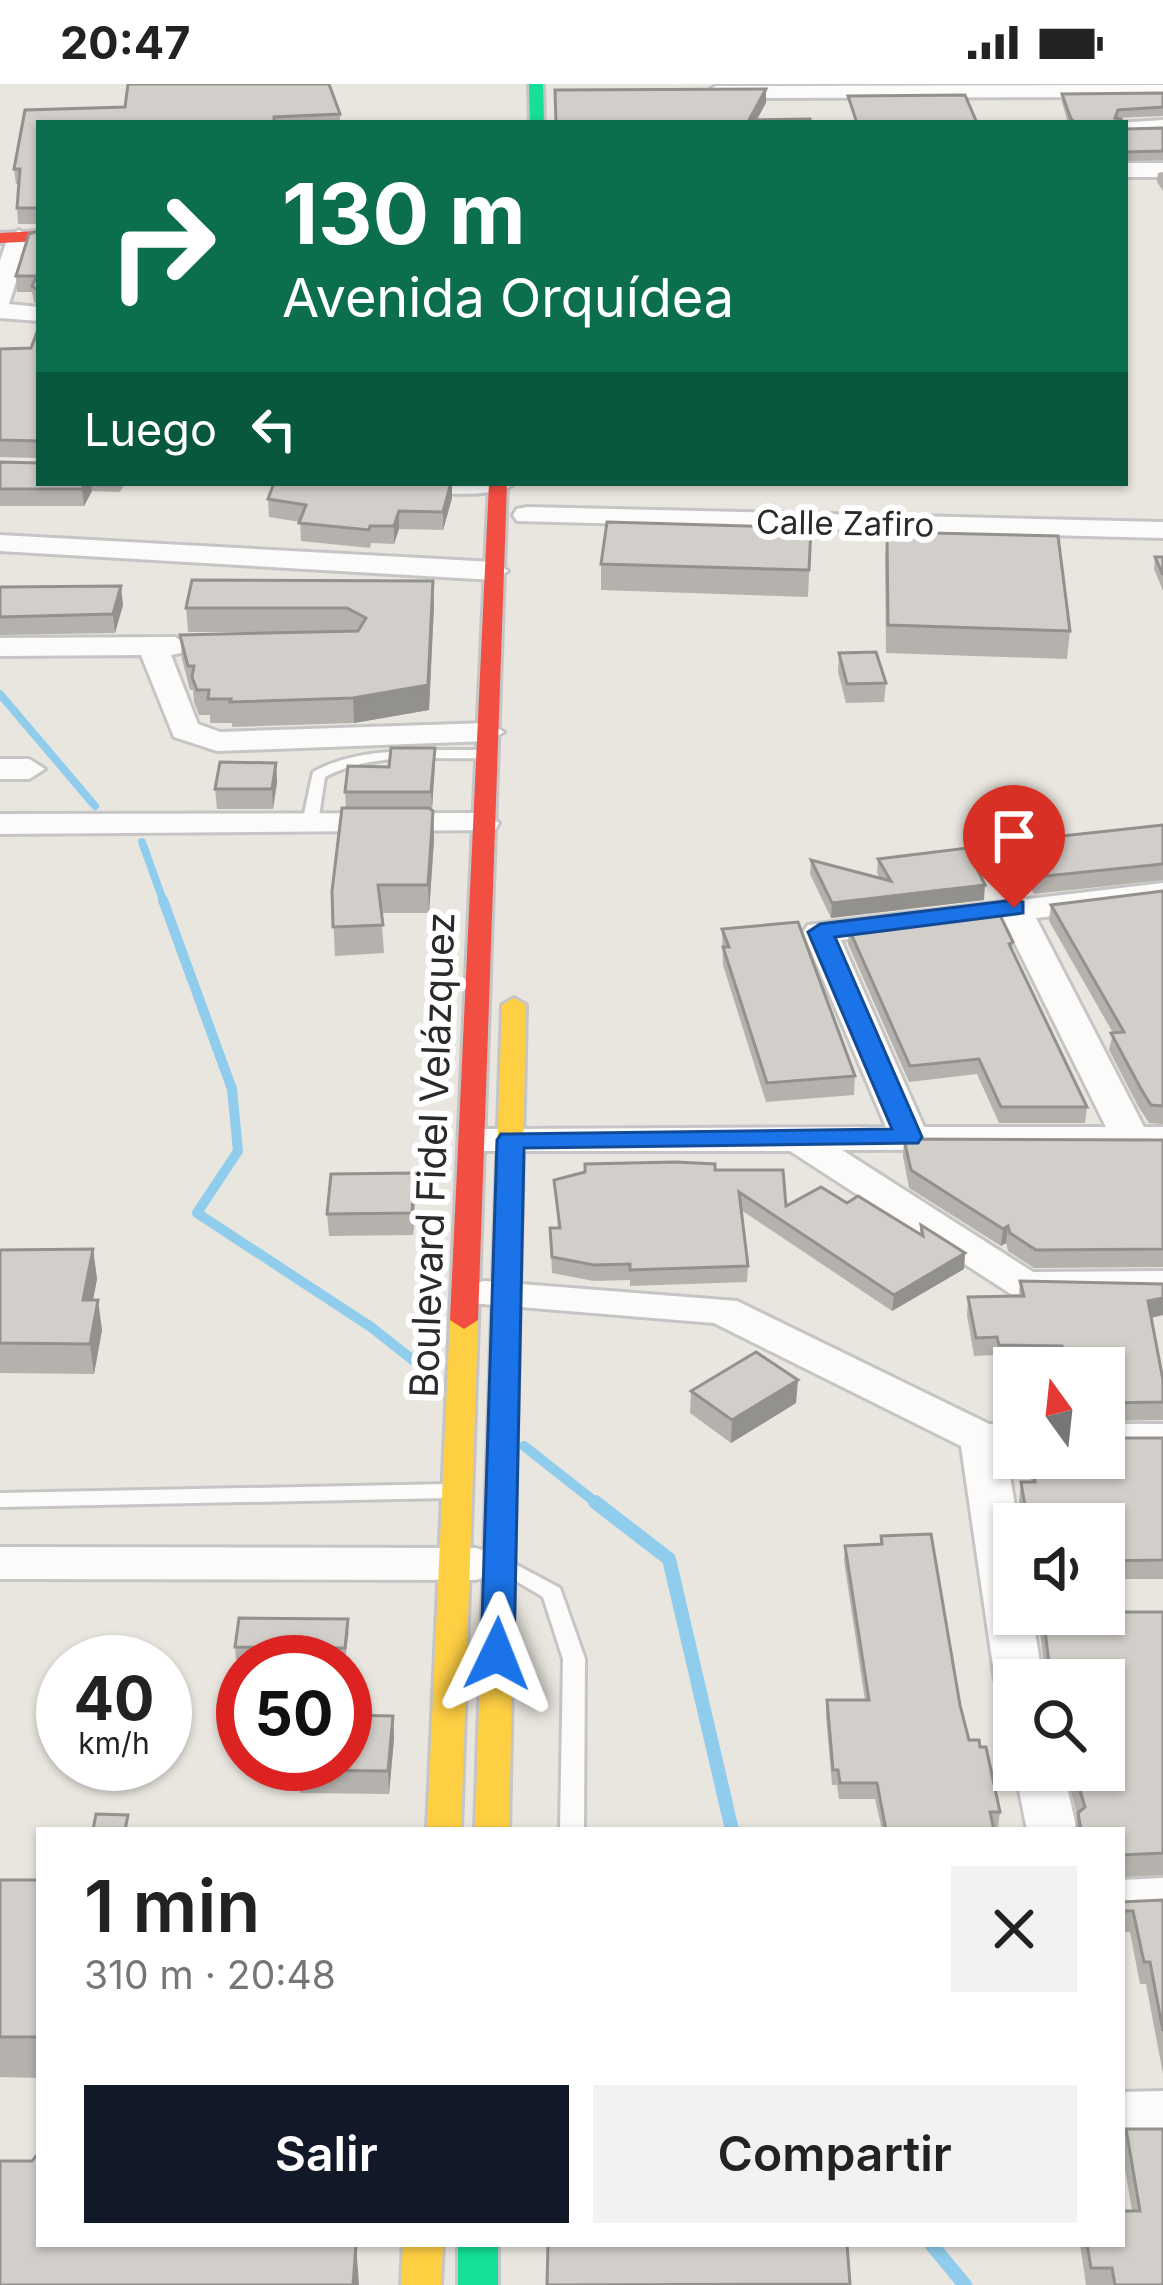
<!DOCTYPE html>
<html lang="es">
<head>
<meta charset="utf-8">
<style>
  :root { --surface:#fff; --page:#f2f2f2; --text:#222; --muted:#767676; --accent:#111827 }
  body { margin:0; font-family:Inter,sans-serif; background:var(--page); color:var(--text); height:100vh; display:flex; flex-direction:column; font-size:45px; white-space:nowrap }
  * { box-sizing:border-box; margin:0 }
  p { font-size:39px; color:var(--muted) }
  .icon { flex:none; width:66px; height:66px; fill:none; stroke:currentColor; stroke-width:2; stroke-linecap:round; stroke-linejoin:round }
  .map { position:relative; flex:1; overflow:hidden }
  .drawer { position:absolute; left:36px; top:1743px; width:1089px; height:420px; display:flex; flex-direction:column; background:var(--surface); border-radius:0px; box-shadow:0 3px 9px #0004 }
  .drawer>* { flex:none }
  .top-card { position:absolute; left:36px; top:36px; width:1092px; height:366px; border-radius:0px; box-shadow:0 3px 9px #0004; background:#0b6e4f; color:#fff; overflow:hidden }
  .needle { width:78px; rotate:345deg }
  .tools { position:absolute; left:993px; top:1263px; display:grid; gap:24px }
  .tools a { display:grid; place-items:center; width:132px; height:132px; border-radius:0px; background:var(--surface); box-shadow:0 3px 9px #0004; font-size:60px }
  .speed { position:absolute; left:36px; top:1551px; display:flex; gap:24px; font-size:60px; font-weight:700; text-align:center }
  .speed>* { display:grid; place-content:center; width:156px; height:156px; border-radius:50%; background:var(--surface); box-shadow:0 3px 9px #0004; line-height:1 }
  .speed small { font-size:30px; font-weight:400 }
  .speed .limit { border:18px solid #d22; background:#fff; color:#111 }
  .pin { position:absolute; display:grid; place-items:center; width:102px; height:102px; color:#fff; margin:-123px -51px; border-radius:50% 50% 50% 0; rotate:-45deg; box-shadow:0 0 12px #0007 }
  .pin .icon { rotate:45deg }
  .me { position:absolute; width:132px; margin:-66px; rotate:2deg; stroke-linejoin:round; filter:drop-shadow(0 0 9px #0008) }
  .turn { display:flex; align-items:center; gap:42px; height:252px; padding:0 48px; font-size:54px }
  .turn .icon { width:156px; height:156px; stroke-width:2.5 }
  .turn b { display:block; font-size:84px; line-height:102px }
  .then { display:flex; align-items:center; height:114px; padding:0 48px; background:#0003; gap:24px; font-size:45px }
  .round { display:grid; place-items:center; flex:none; width:126px; height:126px; border-radius:0px; background:var(--page) }
  .headline { display:flex; align-items:center; justify-content:space-between; height:204px; padding:0 48px }
  h1 { font-size:72px; font-weight:600; line-height:90px }
  .button { display:flex; gap:24px; margin-top:auto; padding:24px 48px }
  .button a { flex:1; height:138px; border-radius:0px; background:var(--accent); color:#fff; font-size:48px; font-weight:600; line-height:138px; text-align:center }
  .button a+a { background:var(--page); color:var(--text) }
  .status { display:flex; justify-content:space-between; align-items:center; height:84px; padding:0 60px; background:var(--surface); direction:ltr }
  .status svg { height:33px; fill:currentColor }
  .map>svg:first-child { display:block }
</style>
</head>
<body>
<div class="status"><b>20:47</b><svg viewBox="0 0 49 12"><path d="M0 12V9h3v3zM5 12V6h3v6zM10 12V3h3v9zM15 12V0h3v12zM26 1h20v11H26zM47 4h2v5h-2z"/></svg></div>
<div class="map">
<svg width="1163" height="2201" viewBox="0 0 1163 2201">
  <rect width="100%" height="100%" fill="#e9e6df"/>
  <g fill="none" stroke-linecap="round" stroke-linejoin="round">
    <g stroke="#90cded" stroke-width="8">
      <polyline points="0,610 95,722"/>
      <polyline points="142,758 164,819"/>
    </g>
    <g stroke="#90cded" stroke-width="10">
      <polyline points="163,816 232,1005 238,1067 197,1129 371,1243 442,1299"/>
      <polyline points="524,1362 599,1421"/>
    </g>
    <g stroke="#90cded" stroke-width="14">
      <polyline points="595,1418 669,1475 732,1746"/>
      <polyline points="931,2160 965,2201"/>
    </g>
    <g stroke="#c6c5c5" stroke-width="6">
      <g id="lane">
        <path d="M423,666H487L494,670L487,674C435,676 373,667 325,693L318,739L310,744L302,739L313,688C347,669 385,668 423,666Z"/>
        <polygon points="448,1400 455,1402 458,1407 455,1412 448,1414 0,1423 0,1409"/>
        <polygon points="511,1478 560,1504 585,1575 584,1746 560,1746 563,1575 543,1513 504,1490 500,1485 504,1480"/>
      </g>
    </g>
    <g stroke="#c6c5c5" stroke-width="6">
      <g id="street">
        <polygon points="1163,1 1163,13 716,14 706,8 716,2"/>
        <polygon points="1163,36 1163,48 1125,49 1125,39 1117,39"/>
        <rect x="1125" y="79" width="38" height="14"/>
        <polygon points="19,146 30,153 9,220 39,223 39,237 0,234 0,177 8,153"/>
        <path d="M401,399H510L512,401C497,414 416,412 401,399Z"/>
        <polygon points="527,423 1163,438 1163,454 517,437 513,431 517,425"/>
        <polygon points="0,451 494,478 508,487 494,496 0,467"/>
        <polygon points="175,553 190,562 186,568 171,571 198,640 220,648 488,639 504,648 488,657 217,667 174,653 141,571 0,572 0,554"/>
        <polygon points="0,675 29,675 45,685 29,695 0,695"/>
        <polygon points="483,729 499,739 495,746 0,750 0,730"/>
        <path d="M1163,799V819L1036,834L1144,1043H1163V1065L842,1066L1033,1188L1163,1187V1213L1011,1210L790,1067H484L470,1064L465,1056L470,1048L484,1045L886,1043L803,848L808,841ZM1004,837L1106,1043H924L841,856Z"/>
        <polygon points="484,1197 737,1217 989,1340 1014,1340 1014,1368 1006,1368 1018,1440 1014,1530 1032,1530 1043,1596 1014,1596 1014,1612 1002,1608 995,1596 961,1362 714,1239 470,1219 464,1210 470,1201"/>
        <rect x="1104" y="1340" width="59" height="28"/>
        <polygon points="0,1463 476,1464 492,1469 499,1480 492,1491 476,1496 0,1495"/>
        <polygon points="1015,1686 1063,1686 1077,1746 1027,1746"/>
        <polygon points="1163,1794 1163,1834 1122,1836 1122,1796"/>
        <polygon points="1163,2007 1163,2053 1122,2054 1122,2008"/>
      </g>
    </g>
    <g stroke="#c6c5c5" stroke-width="6">
      <g id="fast">
        <polygon points="529,0 543,0 544,39 530,39"/>
        <rect x="458" y="2160" width="40" height="41"/>
      </g>
    </g>
    <g stroke="#c6c5c5" stroke-width="6">
      <g id="slow">
        <polygon points="514,914 526,921 509,1746 475,1746 502,921"/>
        <polygon points="464,1227 478,1236 461,1746 427,1746 450,1236"/>
        <polygon points="403,2160 443,2160 441,2201 401,2201"/>
      </g>
    </g>
    <g stroke="#c6c5c5" stroke-width="6">
      <g id="jam">
        <polygon points="39,147 39,157 0,159 0,149"/>
        <polygon points="489,399 507,399 478,1236 464,1245 450,1236"/>
      </g>
    </g>
    <use href="#lane" fill="#fcfbfa" fill-rule="evenodd"/>
    <use href="#street" fill="#fcfbfa" fill-rule="evenodd"/>
    <use href="#fast" fill="#16e098" fill-rule="evenodd"/>
    <use href="#slow" fill="#ffcf43" fill-rule="evenodd"/>
    <use href="#jam" fill="#f24e42" fill-rule="evenodd"/>
  </g>
  <g fill="#b5b2ae">
    <polygon points="1163,9 1163,32 1117,34 1123,39 1068,39 1062,18 1062,10"/>
    <polygon points="25,26 340,30 340,39 39,39 39,140 18,140 17,124 19,100 16,100 14,85"/>
    <polygon points="1125,43 1126,45 1163,44 1163,76 1125,77"/>
    <polygon points="1163,88 1163,107 1157,98 1158,89"/>
    <polygon points="39,147 39,222 34,218 32,208 17,208 16,192"/>
    <polygon points="39,243 39,374 0,373 0,265 31,264"/>
    <polygon points="0,378 39,399 125,399 120,408 92,407 84,422 0,422"/>
    <polygon points="452,414 443,446 399,445 394,460 371,459 370,464 301,457 300,438 269,433 268,415"/>
    <polygon points="811,444 808,513 601,506 601,480"/>
    <polygon points="887,448 1070,547 1067,575 886,569 885,474"/>
    <polygon points="1155,473 1163,473 1163,507 1154,485"/>
    <polygon points="0,503 123,521 115,549 0,551"/>
    <polygon points="434,521 429,626 354,639 232,643 232,639 210,639 210,631 199,631 194,618 193,606 190,606 182,575 180,551 348,548 188,548 186,524"/>
    <polygon points="839,569 886,599 884,618 846,619 838,588"/>
    <polygon points="435,664 432,725 430,725 433,727 434,755 429,829 381,829 384,869 335,872 332,807 346,724 345,708 389,683"/>
    <polygon points="276,679 277,698 273,725 217,725 215,705"/>
    <polygon points="1163,741 1163,796 1034,810 1013,773 1015,757"/>
    <polygon points="878,775 984,816 831,834 810,790 811,776 880,794 877,789"/>
    <polygon points="1163,807 1163,1040 1149,1039 1138,1022 1109,966 1113,949 1049,837 1051,821"/>
    <polygon points="722,845 855,992 854,1011 766,1018 723,881"/>
    <polygon points="849,845 1013,858 1012,868 1087,1023 1085,1039 999,1039 977,990 909,998 848,860"/>
    <polygon points="904,1055 1163,1056 1163,1183 1034,1184 1008,1167 1006,1159 1001,1162 909,1104 903,1072"/>
    <polygon points="715,1086 786,1122 847,1119 920,1150 921,1141 965,1169 964,1185 892,1227 741,1126 748,1182 747,1198 630,1202 630,1196 594,1197 552,1189 550,1144 558,1144 554,1096"/>
    <polygon points="415,1111 413,1151 329,1152 327,1130"/>
    <polygon points="93,1165 97,1195 93,1216 102,1246 94,1290 0,1289 0,1166"/>
    <polygon points="1020,1197 1163,1231 1151,1234 1163,1296 1163,1336 1104,1337 1104,1284 1061,1284 1060,1280 997,1279 995,1271 974,1272 967,1231 968,1213 1019,1212"/>
    <polygon points="691,1307 796,1319 731,1359 690,1329"/>
    <polygon points="1107,1354 1163,1354 1163,1495 1104,1495 1104,1440 1023,1440 1019,1417 1021,1398 1031,1398 1031,1374 1104,1374"/>
    <polygon points="881,1452 960,1621 969,1656 1000,1728 998,1743 994,1743 994,1746 882,1746 875,1715 839,1715 837,1701 832,1701 826,1632 827,1616 865,1616 844,1477 845,1462 880,1460"/>
    <polygon points="1163,1528 1163,1791 1122,1793 1122,1818 1163,1816 1163,1990 1146,1900 1140,1900 1130,1848 1122,1848 1122,1746 1075,1746 1077,1730 1065,1686 1104,1686 1104,1596 1046,1596 1040,1549 1042,1530"/>
    <polygon points="349,1547 345,1576 236,1575 235,1563"/>
    <polygon points="393,1632 394,1655 389,1710 300,1709 298,1686"/>
    <polygon points="0,1796 39,1796 39,1994 0,1993"/>
    <polygon points="1126,2045 1163,2201 1086,2201 1080,2160 1122,2160 1132,2127 1122,2067"/>
  </g>
  <g fill="#93918d">
    <polygon points="766,5 766,19 755,39 749,36"/>
    <polygon points="85,399 91,399 92,407 84,422 82,405"/>
    <polygon points="452,399 452,414 443,446 443,428"/>
    <polygon points="399,427 399,445 394,460 394,442"/>
    <polygon points="433,497 434,521 429,626 354,639 353,614"/>
    <polygon points="121,502 123,521 115,549 113,530"/>
    <polygon points="435,664 435,681 432,725 431,708"/>
    <polygon points="276,679 277,698 273,725 272,705"/>
    <polygon points="433,727 434,755 429,829 428,801"/>
    <polygon points="985,801 984,816 831,834 832,819"/>
    <polygon points="414,1089 415,1111 413,1151 412,1129"/>
    <polygon points="1008,1142 1006,1159 1001,1162 1003,1145"/>
    <polygon points="93,1165 97,1195 87,1246 83,1216"/>
    <polygon points="965,1169 964,1185 892,1227 894,1211"/>
    <polygon points="1163,1214 1163,1231 1146,1235 1148,1217"/>
    <polygon points="98,1216 102,1246 94,1290 90,1260"/>
    <polygon points="798,1296 796,1319 731,1359 732,1336"/>
    <polygon points="393,1632 394,1655 389,1710 388,1687"/>
    <polygon points="356,2160 359,2201 353,2201"/>
  </g>
  <g fill="#d2cfca" stroke="#93918d" stroke-width="3">
    <polygon points="128,0 329,0 340,30 274,33 274,39 39,39 39,124 17,124 20,85 14,85 25,26 125,23"/>
    <polygon points="766,5 749,36 810,35 811,39 556,39 555,6"/>
    <polygon points="1163,9 1163,23 1118,26 1115,34 1121,35 1123,39 1076,39 1071,35 1062,10"/>
    <polygon points="965,11 977,39 857,39 848,12"/>
    <polygon points="1125,43 1126,45 1163,44 1163,67 1125,68"/>
    <polygon points="39,147 39,207 32,202 37,192 16,192 29,150"/>
    <polygon points="39,243 39,357 0,356 0,265 31,264"/>
    <polygon points="0,378 39,379 39,399 85,399 82,405 0,405"/>
    <polygon points="274,399 451,399 443,428 399,427 394,442 370,442 369,446 299,439 306,421 268,415"/>
    <polygon points="607,438 811,444 809,486 601,480"/>
    <polygon points="887,448 1058,452 1070,547 888,541"/>
    <polygon points="1155,473 1163,473 1163,491"/>
    <polygon points="192,496 433,497 428,601 353,614 230,618 231,615 208,615 209,606 197,606 192,593 194,582 188,582 180,551 358,547 366,534 347,524 186,524"/>
    <polygon points="121,502 113,530 0,533 0,503"/>
    <polygon points="876,568 886,599 847,600 839,569"/>
    <polygon points="391,664 435,664 431,708 345,708 348,682 389,683"/>
    <polygon points="220,678 276,679 272,705 215,705"/>
    <polygon points="342,724 429,724 433,727 428,801 378,801 383,841 333,843 332,807"/>
    <polygon points="1163,741 1163,780 1036,793 1015,757"/>
    <polygon points="967,764 985,801 832,819 811,776 891,797 878,775"/>
    <polygon points="1163,807 1163,1022 1151,1021 1141,1005 1111,949 1124,948 1051,821"/>
    <polygon points="998,827 1013,858 1009,860 1087,1023 1001,1023 979,975 910,982 849,845"/>
    <polygon points="798,838 855,992 767,999 723,863 729,863 722,845"/>
    <polygon points="904,1055 1163,1056 1163,1165 1036,1166 1010,1149 1008,1142 1003,1145 911,1086"/>
    <polygon points="676,1078 715,1080 715,1086 783,1086 786,1122 821,1103 847,1119 858,1112 923,1152 921,1141 965,1169 894,1211 739,1108 748,1182 630,1186 630,1180 594,1181 552,1173 550,1144 560,1144 554,1096 585,1088 585,1080"/>
    <polygon points="414,1089 412,1129 327,1130 331,1090"/>
    <polygon points="93,1165 83,1216 98,1216 90,1260 0,1259 0,1166"/>
    <polygon points="1020,1197 1163,1200 1163,1214 1148,1217 1163,1296 1163,1318 1104,1319 1104,1284 1069,1284 1062,1262 999,1261 997,1253 976,1254 968,1213 1024,1212"/>
    <polygon points="756,1268 798,1296 732,1336 691,1307"/>
    <polygon points="1104,1352 1107,1354 1163,1354 1163,1476 1104,1477 1104,1440 1028,1440 1021,1398 1035,1398 1032,1374 1104,1374"/>
    <polygon points="931,1450 960,1621 969,1656 979,1656 980,1663 986,1663 1000,1728 990,1728 994,1746 886,1746 877,1699 840,1699 838,1686 833,1686 827,1616 869,1616 845,1462 882,1460 881,1452"/>
    <polygon points="1104,1528 1163,1528 1163,1769 1122,1771 1122,1818 1163,1816 1163,1947 1150,1878 1144,1878 1133,1827 1122,1827 1122,1746 1081,1746 1078,1729 1085,1723 1074,1686 1104,1686 1104,1596 1051,1596 1043,1530 1104,1530"/>
    <polygon points="239,1534 348,1535 345,1564 235,1563"/>
    <polygon points="345,1631 393,1632 388,1687 298,1686 299,1680 345,1680"/>
    <polygon points="96,1730 128,1731 125,1746 93,1746"/>
    <rect x="0" y="1796" width="39" height="157"/>
    <polygon points="1126,2045 1163,2045 1163,2201 1115,2201 1112,2184 1091,2184 1087,2160 1122,2160 1122,2127 1140,2127"/>
    <polygon points="37,2071 39,2071 39,2160 356,2160 353,2201 0,2201 0,2077 32,2077"/>
    <polygon points="548,2160 847,2160 850,2200 547,2201"/>
  </g>
  <polygon fill="#1a73e8" stroke="#114b97" stroke-width="3" points="1014,816 1023,818 1023,829 835,853 922,1053 918,1059 524,1064 514,1570 509,1579 485,1579 481,1570 497,1056 501,1050 892,1045 808,848 820,840"/>
  <g text-anchor="middle" stroke-width="12" stroke-linejoin="round" paint-order="stroke">
    <g font-size="33" fill="#2a2a2a" stroke="#fff">
      <text transform="translate(845 439) rotate(1)" y="12">Calle Zafiro</text>
    </g>
    <g font-size="39" fill="#2a2a2a" stroke="#fff">
      <text transform="translate(432 1071) rotate(-88)" y="14">Boulevard Fidel Velázquez</text>
    </g>
  </g>
</svg>
<div class="tools">
<a><svg class="needle" viewBox="-14 -14 28 28"><path d="M0-13l5 13h-10z" fill="#e53935"/><path d="M0 13l5-13h-10z" fill="#767676"/></svg></a>
<a><svg class="icon" aria-label="sound" viewBox="0 0 24 24"><path d="M4 9h4l5-4v14l-5-4H4zM17 9q2 3 0 6"/></svg></a>
<a><svg class="icon" aria-label="search" viewBox="0 0 24 24"><circle cx="10" cy="10" r="6"/><path d="M15 15l6 6"/></svg></a>
</div>
<div class="speed"><div>40<small>km/h</small></div><div class="limit">50</div></div>
<div class="pin" style="left:1014px;top:824px;background:#d93025"><svg class="icon" aria-label="arrive" viewBox="0 0 24 24"><path d="M6 21V4h12l-3 4 3 4H6"/></svg></div>
<svg class="me" style="left:497px;top:1570px" viewBox="-20 -20 40 40"><path d="M0-17L14 15 0 8-14 15z" fill="#1a73e8" stroke="#fff" stroke-width="4"/></svg>
<div class="top-card">
<div class="turn"><svg class="icon" aria-label="right" viewBox="0 0 24 24"><path d="M7 20v-9h11M14 6l5 5-5 5"/></svg><div><b>130 m</b>Avenida Orquídea</div></div>
<div class="then">Luego<svg class="icon" aria-label="left" viewBox="0 0 24 24"><path d="M17 20v-9H6M10 6l-5 5 5 5"/></svg></div>
</div>
<section class="drawer">
<div class="headline"><div><h1>1 min</h1><p>310 m · 20:48</p></div><a class="round"><svg class="icon" aria-label="close" viewBox="0 0 24 24"><path d="M6 6l12 12M18 6L6 18"/></svg></a></div>
<div class="button"><a>Salir</a><a>Compartir</a></div>
</section>
</div>
</body>
</html>
